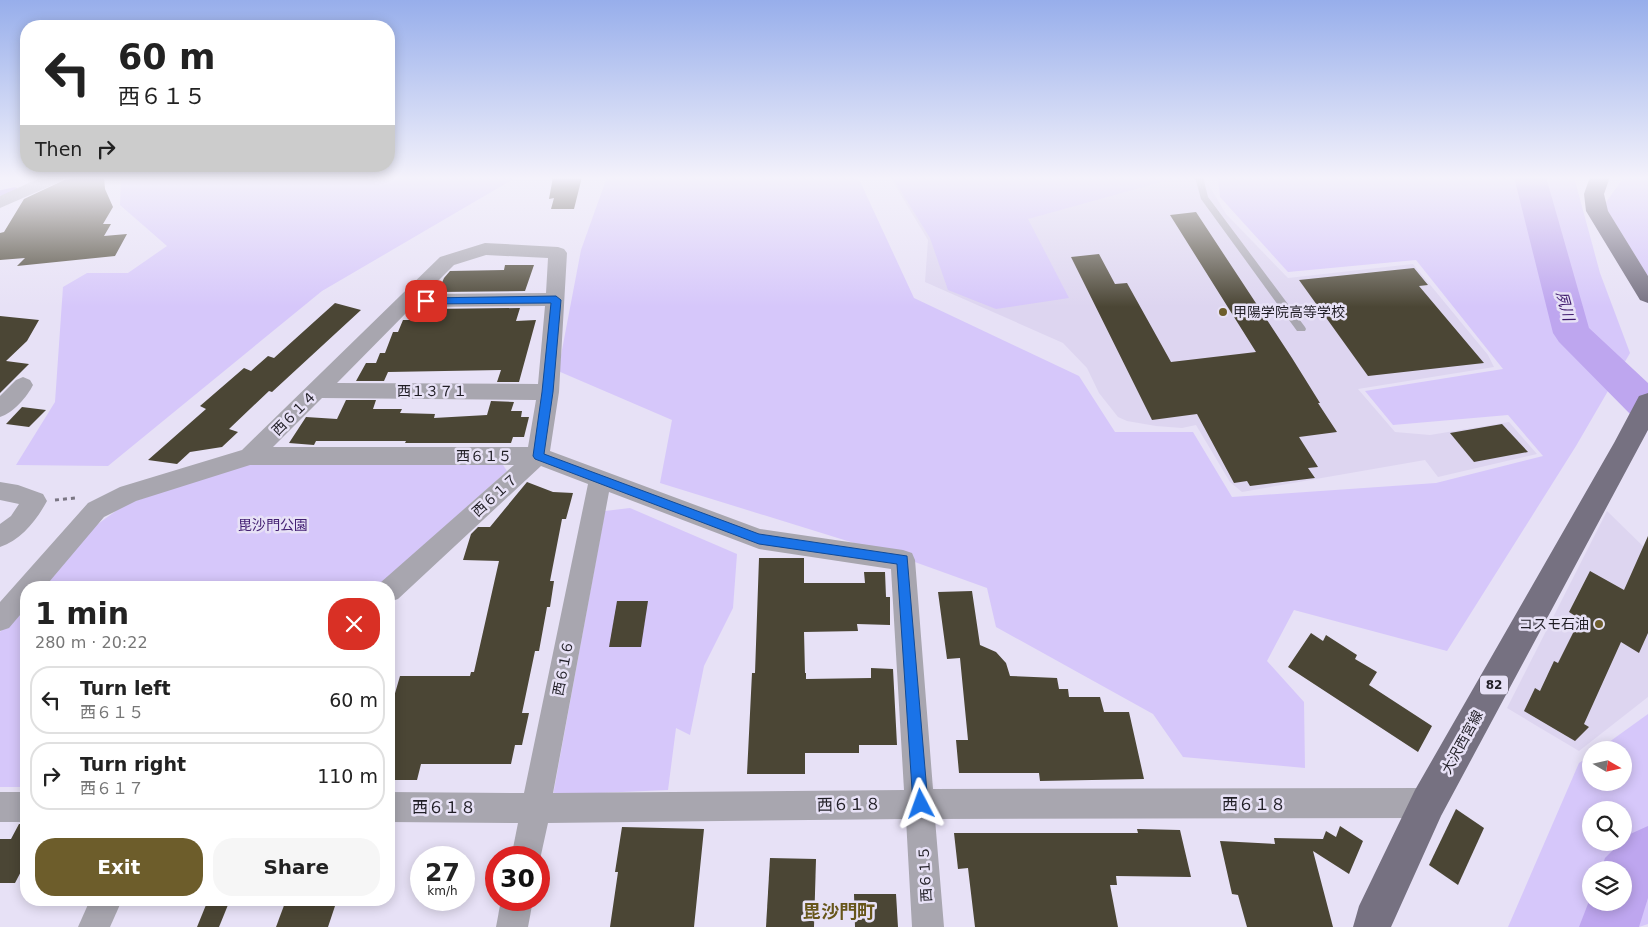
<!DOCTYPE html>
<html lang="en">
<head>
<meta charset="utf-8">
<style>
  :root { --surface:#fff; --page:#f6f6f6; --text:#222; --muted:#767676; --line:#e0e0e0; --accent:#6d5d2b }
  body { margin:0; font-family:"DejaVu Sans","Noto Sans JP",sans-serif; background:var(--page); color:var(--text); height:100vh; display:flex; flex-direction:column; font-size:19px; white-space:nowrap }
  * { box-sizing:border-box; margin:0 }
  p { font-size:16px; color:var(--muted) }
  .icon { flex:none; width:28px; height:28px; fill:none; stroke:currentColor; stroke-width:2; stroke-linecap:round; stroke-linejoin:round }
  .map { position:relative; flex:1; overflow:hidden }
  .sheet { position:absolute; left:20px; top:581px; width:375px; height:325px; display:flex; flex-direction:column; background:var(--surface); border-radius:20px; box-shadow:0 2px 12px #0003 }
  .sheet>* { flex:none }
  .banner { position:absolute; left:20px; top:20px; width:375px; height:152px; border-radius:20px; box-shadow:0 2px 12px #0003; background:#fff; color:var(--text); overflow:hidden }
  .needle { width:32px; rotate:99deg }
  .controls { position:absolute; left:1582px; top:741px; display:grid; gap:10px }
  .controls a { display:grid; place-items:center; width:50px; height:50px; border-radius:50%; background:var(--surface); box-shadow:0 2px 12px #0003; font-size:25px }
  .speed { position:absolute; left:410px; top:846px; display:flex; gap:10px; font-size:25px; font-weight:700; text-align:center }
  .speed>* { display:grid; place-content:center; width:65px; height:65px; border-radius:50%; background:var(--surface); box-shadow:0 2px 12px #0003; line-height:1 }
  .speed small { font-size:12px; font-weight:400 }
  .speed .limit { border:8px solid #d22; background:#fff; color:#111 }
  .pin { position:absolute; display:grid; place-items:center; width:42px; height:42px; color:#fff; margin:-21px; border-radius:10px; box-shadow:0 2px 8px #0006 }
  .me { position:absolute; width:55px; margin:-28px; rotate:356deg; stroke-linejoin:round; filter:drop-shadow(0 0 4px #0008) }
  .turn { display:flex; align-items:center; gap:18px; height:105px; padding:0 15px; font-size:22px }
  .turn .icon { width:65px; height:65px; stroke-width:2.5 }
  .turn b { display:block; font-size:35px; line-height:42px }
  .then { display:flex; align-items:center; height:48px; padding:0 15px; background:#0003; gap:10px; font-size:19px }
  .round { display:grid; place-items:center; flex:none; width:52px; height:52px; border-radius:20px; background:var(--page) }
  .summary { display:flex; align-items:center; justify-content:space-between; height:85px; padding:0 15px }
  h1 { font-size:30px; font-weight:800; line-height:38px }
  .primary-button { display:flex; gap:10px; margin-top:auto; padding:10px 15px }
  .primary-button a { flex:1; height:58px; border-radius:20px; background:var(--accent); color:#fff; font-size:20px; font-weight:800; line-height:58px; text-align:center }
  .primary-button a+a { background:var(--page); color:var(--text) }
  ul { padding:0; list-style:none }
  li { display:flex; align-items:center; gap:15px; height:68px; margin:0 10px 8px; padding:0 5px; border:2px solid var(--line); border-radius:20px }
  li div { flex:1 }
  li b { display:block; font-size:19px }
  li em { font-style:normal }
  .map>svg:first-child { display:block }
</style>
</head>
<body>
<div class="map">
<svg width="1648" height="927" viewBox="0 0 1648 927">
  <rect width="100%" height="100%" fill="#e7e1f6"/>
  <g fill="#ddd5f0">
    <polygon points="890,177 1204,177 1226,214 1288,278 1413,264 1488,355 1494,367 1358,389 1395,432 1430,435 1509,422 1537,454 1438,477 1425,460 1242,492 1230,482 1196,425 1182,428 1156,426 1127,421 1118,417 1099,393 1087,368 1063,343 925,282 928,240"/>
    <polygon points="1607,511 1648,551 1648,697 1579,751 1507,708"/>
  </g>
  <g fill="#d6c7fa" fill-rule="evenodd">
    <polygon points="121,177 517,177 322,291 108,466 16,465 55,402 63,287 87,273 128,273 167,246 120,205"/>
    <polygon points="607,177 858,177 914,298 1079,376 1115,432 1193,432 1232,497 1436,483 1543,456 1508,415 1393,425 1365,391 1503,369 1416,260 1288,272 1220,197 1218,177 1574,177 1600,273 1630,353 1576,446 1447,651 1294,610 1267,661 1304,702 1305,768 1183,757 1153,714 996,627 987,588 912,561 660,483 672,420 558,371 581,250"/>
    <polygon points="892,177 1173,177 1172,179 1028,219 1069,298 996,309 948,290 930,238"/>
    <polygon points="1624,177 1648,177 1648,276 1604,205"/>
    <polygon points="501,462 507,471 377,587 39,588 91,529 124,505 243,463"/>
    <polygon points="630,508 737,554 733,608 704,666 690,735 676,728 668,790 553,795 605,511"/>
    <polygon points="26,602 26,787 0,787 0,632"/>
    <path d="M1648,714V924L1639,927H1508L1579,763L1591,755V782H1624V750H1598ZM1591,810H1624V842H1591ZM1591,870H1624V902H1591Z"/>
  </g>
  <g fill="none" stroke-linecap="round" stroke-linejoin="round">
    <polyline stroke="#bea6ef" stroke-width="5.5" points="0,193 15,190"/>
    <g fill="#bea6ef" fill-rule="evenodd">
      <polygon points="1514,177 1546,177 1589,328 1648,383 1648,422 1634,418 1559,342 1553,333"/>
      <polygon points="1648,826 1648,898 1639,927 1579,927 1591,896 1591,902 1624,902 1624,870 1601,870 1605,858 1621,842 1624,842 1624,839 1628,835"/>
    </g>
  </g>
  <g fill="#4b4635">
    <polygon points="86,177 104,177 105,189 113,207 103,224 111,224 104,236 127,234 115,256 17,266 25,258 0,260 0,233 4,232 24,199 64,180"/>
    <polygon points="553,177 582,177 574,209 551,209 554,198 549,199"/>
    <polygon points="1196,212 1292,358 1320,403 1318,403 1337,432 1299,437 1318,467 1308,468 1315,478 1250,486 1247,481 1234,483 1197,414 1152,420 1071,257 1099,254 1115,284 1127,283 1171,362 1256,352 1170,215"/>
    <polygon points="505,265 534,265 525,291 438,292 444,278 450,271 504,270"/>
    <polygon points="1414,268 1428,285 1419,286 1484,363 1368,376 1299,280"/>
    <polygon points="335,303 361,310 272,392 269,391 229,429 238,432 222,447 190,452 177,464 148,460 206,409 200,406 244,368 251,371 268,356 274,358"/>
    <polygon points="520,308 516,321 536,320 519,382 497,382 501,370 388,372 384,381 356,381 366,363 376,363 380,353 385,353 393,332 398,332 403,320 425,320 430,309"/>
    <polygon points="0,316 39,320 27,341 6,361 29,364 0,393"/>
    <polygon points="346,400 376,400 373,409 402,409 400,413 435,414 434,418 487,415 491,401 514,402 511,411 522,411 521,417 529,417 524,437 513,437 511,443 405,443 406,441 316,441 314,445 289,443 306,417 337,419"/>
    <polygon points="22,407 46,410 29,427 6,424"/>
    <polygon points="1502,424 1528,452 1474,462 1450,433"/>
    <polygon points="527,482 553,492 573,493 566,519 562,519 550,581 554,581 550,607 547,607 539,651 535,651 522,713 529,713 522,745 515,745 511,764 421,764 417,780 389,780 389,714 400,676 470,676 471,672 474,672 499,561 463,560 471,534 478,527 490,527"/>
    <polygon points="1648,536 1648,633 1639,653 1621,642 1584,724 1589,727 1575,741 1524,711 1535,688 1540,691 1554,661 1558,663 1580,619 1569,612 1590,571 1624,590"/>
    <polygon points="759,558 804,558 804,583 865,583 864,572 885,572 886,597 890,597 890,625 857,624 858,631 804,632 805,673 806,673 806,679 871,678 871,668 893,669 897,745 859,745 859,753 805,753 805,774 747,774 752,673 755,673"/>
    <polygon points="972,591 980,645 996,652 1006,663 1010,676 1057,678 1059,689 1068,689 1069,697 1100,697 1104,712 1129,712 1144,779 1040,781 1039,773 959,773 956,740 968,740 960,658 947,659 938,592"/>
    <polygon points="617,601 648,601 641,647 609,647"/>
    <polygon points="1311,633 1323,641 1326,635 1357,655 1355,659 1377,672 1369,685 1432,726 1418,752 1288,667"/>
    <polygon points="1456,809 1484,828 1458,885 1429,865"/>
    <polygon points="19,824 26,824 26,862 15,883 0,883 0,839 11,839"/>
    <polygon points="1340,826 1363,841 1349,874 1313,851 1333,927 1247,927 1238,895 1232,894 1220,841 1275,844 1274,838 1323,839 1326,831 1336,837"/>
    <polygon points="622,827 704,829 694,927 610,927 618,872 615,872"/>
    <polygon points="1137,829 1180,830 1191,877 1116,876 1117,885 1110,885 1118,927 975,927 968,868 958,869 954,833 1138,833"/>
    <polygon points="770,858 816,859 814,927 766,927"/>
    <polygon points="854,894 896,894 898,927 855,927"/>
    <polygon points="208,900 230,900 219,927 197,927"/>
    <polygon points="286,900 337,900 328,927 276,927"/>
  </g>
  <g fill="none" stroke-linecap="round" stroke-linejoin="round">
    <polyline stroke="#7a7683" stroke-width="3" stroke-dasharray="4 4" stroke-linecap="butt" points="55,500 76,498"/>
    <polygon fill="#a8a6af" fill-rule="evenodd" points="1195,177 1203,177 1208,197 1305,327 1306,329 1305,331 1297,331 1201,199"/>
    <g fill="#a8a6af" fill-rule="evenodd">
      <polygon points="42,177 64,177 62,181 0,208 0,196"/>
      <path d="M485,243L558,247L564,249L567,253L559,392L550,451L760,529L903,550L912,553L915,560L933,789L1428,788L1438,793L1443,803L1438,813L1428,818L935,819L944,927H912L906,819L548,823L539,864V858H511L518,823L389,822V792L524,793L588,484L541,466L398,599L389,602V588H378L380,583L514,465H250L136,501L104,517L44,588H26V608L9,628L0,631V602L88,503L120,487L242,450L440,257ZM486,255L548,258L546,293L425,294L454,265ZM545,306L538,384L337,383L412,307ZM322,398L536,400L528,447H273ZM609,492L759,549L891,569L904,790L553,793Z"/>
      <path d="M23,377L30,380L33,385C27,397 13,413 0,417V396L16,380Z"/>
      <path d="M0,482L18,485L43,494L47,501C36,521 21,540 0,547V524L11,516L19,504L0,500Z"/>
      <rect x="0" y="792" width="26" height="30"/>
      <polygon points="90,900 122,900 110,927 78,927"/>
      <polygon points="501,900 533,900 528,927 496,927"/>
    </g>
    <g fill="#767181" fill-rule="evenodd">
      <polygon points="1590,177 1610,177 1604,194 1608,211 1648,276 1648,303 1640,300 1586,211 1584,194"/>
      <polygon points="1648,393 1648,430 1441,816 1391,927 1353,927 1359,906 1415,790 1614,443 1639,396"/>
    </g>
  </g>
  <linearGradient id="sky" x2="0" y2="1"><stop stop-color="#97aeeb"/><stop offset="0.58" stop-color="#f4f2fb"/><stop offset="1" stop-color="#f4f2fb" stop-opacity="0"/></linearGradient>
  <rect width="1648" height="307" fill="url(#sky)"/>
  <polygon fill="#1a73e8" stroke="#114b97" points="556,296 561,300 553,392 544,454 759,534 907,556 928,804 926,809 921,811 916,809 913,804 897,564 759,544 535,459 533,456 542,392 551,303 426,304 421,301 426,298"/>
  <g fill="#6d5d2b" stroke="#e7e1f6" stroke-width="2">
    <circle cx="1223" cy="312" r="5"/>
    <circle cx="1599" cy="624" r="5"/>
  </g>
  <g text-anchor="middle" stroke-width="5" stroke-linejoin="round" paint-order="stroke">
    <rect fill="#e7e1f6" stroke="#5c5864" stroke-width="1" x="1480" y="675.5" width="28" height="19" rx="4"/>
    <g font-size="12" font-weight="bold" fill="#201e25">
      <text x="1494" y="689">82</text>
    </g>
    <g font-size="14" fill="#201e25" stroke="#e7e1f6" text-anchor="start">
      <text x="1233" y="317">甲陽学院高等学校</text>
      <text x="1589" y="629" text-anchor="end">コスモ石油</text>
    </g>
    <g font-size="14" fill="#201e25" stroke="#e7e1f6">
      <text x="432" y="396">西１３７１</text>
      <text transform="translate(294 413) rotate(-45)" y="5">西６１４</text>
      <text x="484" y="461">西６１５</text>
      <text transform="translate(495 495) rotate(-42)" y="5">西６１７</text>
      <text transform="translate(563 668) rotate(-79)" y="5">西６１６</text>
      <text transform="translate(1462 742) rotate(-61)" y="5">大沢西宮線</text>
      <text transform="translate(925 874) rotate(-93)" y="5">西６１５</text>
    </g>
    <g font-size="14" fill="#442173" stroke="#e7e1f6">
      <text x="273" y="530">毘沙門公園</text>
    </g>
    <g font-size="15" font-style="italic" fill="#3d186b" stroke="#e7e1f6">
      <text transform="translate(1565 306) rotate(75)" y="5">夙川</text>
    </g>
    <g font-size="16" fill="#201e25" stroke="#e7e1f6">
      <text transform="translate(849 804) rotate(-1)" y="6">西６１８</text>
      <text x="1254" y="810">西６１８</text>
      <text x="444" y="813">西６１８</text>
    </g>
    <g font-size="18" font-weight="bold" fill="#67561a" stroke="#e7e1f6">
      <text x="839" y="918">毘沙門町</text>
    </g>
  </g>
</svg>
<div class="controls">
<a><svg class="needle" viewBox="-14 -14 28 28"><path d="M0-13l5 13h-10z" fill="#e53935"/><path d="M0 13l5-13h-10z" fill="#767676"/></svg></a>
<a><svg class="icon" aria-label="search" viewBox="0 0 24 24"><circle cx="10" cy="10" r="6"/><path d="M15 15l6 6"/></svg></a>
<a><svg class="icon" aria-label="layers" viewBox="0 0 24 24"><path d="M12 4l9 5-9 5-9-5zM3 14l9 5 9-5"/></svg></a>
</div>
<div class="speed"><div>27<small>km/h</small></div><div class="limit">30</div></div>
<div class="pin" style="left:426px;top:301px;background:#d93025"><svg class="icon" aria-label="arrive" viewBox="0 0 24 24"><path d="M6 21V4h12l-3 4 3 4H6"/></svg></div>
<svg class="me" style="left:921px;top:804px" viewBox="-20 -20 40 40"><path d="M0-17L14 15 0 8-14 15z" fill="#1a73e8" stroke="#fff" stroke-width="4"/></svg>
<div class="banner">
<div class="turn"><svg class="icon" aria-label="left" viewBox="0 0 24 24"><path d="M17 20v-9H6M10 6l-5 5 5 5"/></svg><div><b>60 m</b>西６１５</div></div>
<div class="then">Then<svg class="icon" aria-label="right" viewBox="0 0 24 24"><path d="M7 20v-9h11M14 6l5 5-5 5"/></svg></div>
</div>
<section class="sheet">
<div class="summary"><div><h1>1 min</h1><p>280 m · 20:22</p></div><a class="round" style="background:#d93025;color:#fff"><svg class="icon" aria-label="close" viewBox="0 0 24 24"><path d="M6 6l12 12M18 6L6 18"/></svg></a></div>
<ul>
<li><svg class="icon" aria-label="left" viewBox="0 0 24 24"><path d="M17 20v-9H6M10 6l-5 5 5 5"/></svg><div><b>Turn left</b><p>西６１５</p></div><em>60 m</em></li>
<li><svg class="icon" aria-label="right" viewBox="0 0 24 24"><path d="M7 20v-9h11M14 6l5 5-5 5"/></svg><div><b>Turn right</b><p>西６１７</p></div><em>110 m</em></li>
</ul>
<div class="primary-button"><a>Exit</a><a>Share</a></div>
</section>
</div>
</body>
</html>
